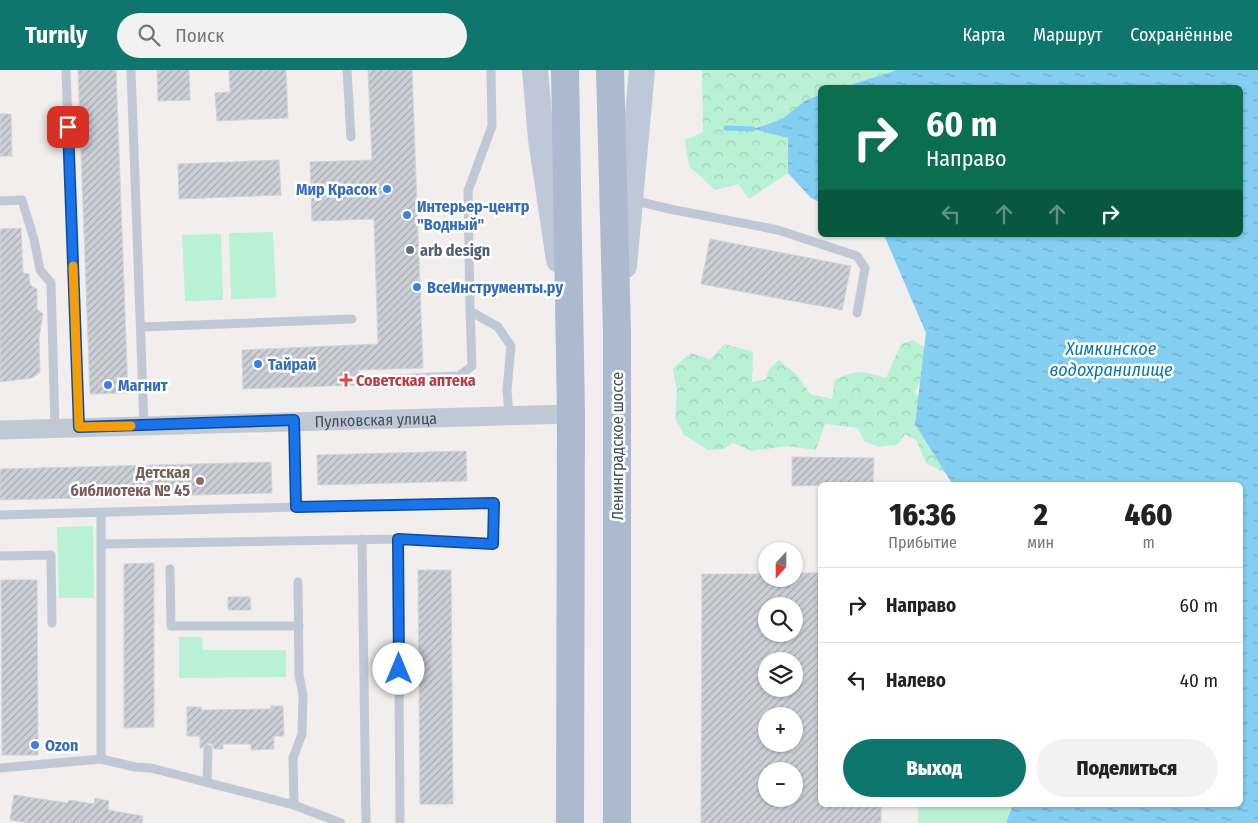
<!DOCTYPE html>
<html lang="ru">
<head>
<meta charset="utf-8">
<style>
  :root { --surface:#fff; --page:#f2f2f2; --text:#222; --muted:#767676; --line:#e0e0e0; --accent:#0f766e }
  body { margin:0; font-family:"Fira Sans Condensed",sans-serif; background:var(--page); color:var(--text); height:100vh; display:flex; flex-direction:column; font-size:19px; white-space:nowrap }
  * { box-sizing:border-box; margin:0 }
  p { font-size:16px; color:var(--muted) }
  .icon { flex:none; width:28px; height:28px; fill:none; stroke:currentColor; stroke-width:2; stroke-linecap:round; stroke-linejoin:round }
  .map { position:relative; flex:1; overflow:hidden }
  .sheet { position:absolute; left:818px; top:412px; width:425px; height:325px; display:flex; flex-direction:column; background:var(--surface); border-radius:8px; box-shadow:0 1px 4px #0004 }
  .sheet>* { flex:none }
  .guide { position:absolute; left:818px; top:15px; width:425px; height:152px; border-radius:8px; box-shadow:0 1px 4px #0004; background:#0b6e4f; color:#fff; overflow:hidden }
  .needle { width:32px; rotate:201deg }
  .tools { position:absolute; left:758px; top:472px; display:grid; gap:10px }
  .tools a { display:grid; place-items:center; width:45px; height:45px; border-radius:50%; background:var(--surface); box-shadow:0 1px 4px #0004; font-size:25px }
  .pin { position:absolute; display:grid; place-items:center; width:42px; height:42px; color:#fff; margin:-21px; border-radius:10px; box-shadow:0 2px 8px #0006 }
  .me { position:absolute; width:55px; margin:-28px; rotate:0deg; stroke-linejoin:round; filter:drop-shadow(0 0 4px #0008) }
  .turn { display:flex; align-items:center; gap:18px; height:105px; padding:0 25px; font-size:22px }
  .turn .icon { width:65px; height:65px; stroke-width:2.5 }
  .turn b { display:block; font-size:35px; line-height:42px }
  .lanes { display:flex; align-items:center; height:48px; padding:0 25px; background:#0003; justify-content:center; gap:25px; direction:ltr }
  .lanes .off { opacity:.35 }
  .eta { display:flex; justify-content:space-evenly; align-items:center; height:85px; text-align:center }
  .eta b { font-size:30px; font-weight:800; line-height:35px }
  .cta { display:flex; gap:10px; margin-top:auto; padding:10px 25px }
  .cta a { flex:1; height:58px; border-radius:30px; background:var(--accent); color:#fff; font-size:20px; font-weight:800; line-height:58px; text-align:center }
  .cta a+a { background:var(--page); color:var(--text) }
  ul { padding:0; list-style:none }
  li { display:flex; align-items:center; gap:15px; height:75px; padding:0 25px; border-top:1px solid var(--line) }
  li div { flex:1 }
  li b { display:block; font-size:19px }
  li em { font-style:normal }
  header { display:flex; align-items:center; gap:30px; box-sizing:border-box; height:70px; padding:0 25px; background:var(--accent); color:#fff }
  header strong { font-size:24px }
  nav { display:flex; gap:28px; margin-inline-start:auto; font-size:18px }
  .search { width:350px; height:45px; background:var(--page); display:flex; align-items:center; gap:12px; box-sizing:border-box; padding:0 18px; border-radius:28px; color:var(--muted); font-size:19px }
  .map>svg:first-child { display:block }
</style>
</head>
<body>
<header>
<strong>Turnly</strong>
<div class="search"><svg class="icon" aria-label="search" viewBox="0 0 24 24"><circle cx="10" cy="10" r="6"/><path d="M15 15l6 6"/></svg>Поиск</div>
<nav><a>Карта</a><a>Маршрут</a><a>Сохранённые</a></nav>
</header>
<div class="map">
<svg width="1258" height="753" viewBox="0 0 1258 753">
  <defs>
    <pattern id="forest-crowns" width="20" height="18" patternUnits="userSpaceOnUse" patternTransform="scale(1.25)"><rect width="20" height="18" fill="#b9f1d5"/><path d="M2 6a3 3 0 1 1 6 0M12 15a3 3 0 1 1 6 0" fill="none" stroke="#a0d0b9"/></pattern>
    <pattern id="water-ripples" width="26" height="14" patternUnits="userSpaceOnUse" patternTransform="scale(1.25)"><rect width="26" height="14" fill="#83cef1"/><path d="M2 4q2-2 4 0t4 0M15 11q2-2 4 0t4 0" fill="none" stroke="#6daac6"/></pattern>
    <pattern id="building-hatch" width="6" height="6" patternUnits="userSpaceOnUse" patternTransform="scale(1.25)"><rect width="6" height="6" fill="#cccfd6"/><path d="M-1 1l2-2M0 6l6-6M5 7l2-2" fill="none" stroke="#a7aab1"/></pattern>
  </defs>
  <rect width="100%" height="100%" fill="#f1eeed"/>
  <g fill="#b9f1d5">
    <polygon points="273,162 276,228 231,229 229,163"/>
    <polygon points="221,164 223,230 185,231 182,165"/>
    <polygon points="93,456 94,528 59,528 57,457"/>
    <polygon points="202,567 203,580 286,580 286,607 179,608 179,567"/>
    <polygon points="918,735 1013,735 1006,753 918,753"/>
  </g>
  <g fill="url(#forest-crowns)">
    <polygon points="702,0 897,0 844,17 820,18 820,25 806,30 782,49 754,58 788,68 788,103 749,129 738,114 715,120 689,96 685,70 703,62"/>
    <path d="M913,270L924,277L927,297L915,322L933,345L959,410L926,393L916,370L905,364L898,374L880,377L865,372L858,358L825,354L816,380L787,376L752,381L733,373L724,379L708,380L684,365L675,348L677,323L673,298L691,283L710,289L725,274L753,282L752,312L766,309L769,299L779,290L798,306L810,324L832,329L835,310C856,299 864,301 886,308L901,274Z"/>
  </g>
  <g fill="url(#water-ripples)">
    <polygon points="897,0 1258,0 1258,753 1006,753 1013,735 1240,735 1240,415 953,415 915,354 926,263 884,165 1240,165 1240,18 844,17"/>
    <polygon points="820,25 820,132 811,128 788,103 788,68 753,59 782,49 806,30"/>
  </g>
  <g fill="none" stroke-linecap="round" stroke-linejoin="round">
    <polyline stroke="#83cef1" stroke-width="5" points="726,58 753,59"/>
  </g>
  <g fill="url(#building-hatch)" stroke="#d1d3da" fill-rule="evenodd">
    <polygon points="78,0 116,0 128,323 90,324"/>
    <polygon points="157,0 189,0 190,30 158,31"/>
    <polygon points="229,0 286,0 288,48 217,51 215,23 230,22"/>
    <polygon points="368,0 412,0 423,298 358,300 359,315 243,319 242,280 378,274 374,149 312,151 310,92 372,90"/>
    <polygon points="0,44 11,44 12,86 0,86"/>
    <polygon points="279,90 281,125 179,129 178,94"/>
    <polygon points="21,158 23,203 29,204 30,215 37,219 37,239 43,244 39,268 40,302 32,308 0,312 0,159"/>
    <polygon points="710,169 851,196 842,240 701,214"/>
    <polygon points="466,381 467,411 318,415 317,385"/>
    <polygon points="792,387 874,388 873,414 832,412 832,415 792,416"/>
    <polygon points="271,392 272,423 0,430 0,399"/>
    <polygon points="154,493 154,657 124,658 124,494"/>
    <polygon points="418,500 451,500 453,734 420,734"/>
    <path d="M794,503H820V735H881V753H701L702,504H766V509H794ZM766,536H794V564H766ZM766,591H794V619H766ZM766,646H794V674H766ZM766,701H794V729H766Z"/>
    <polygon points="1,510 37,510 38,685 2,685"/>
    <polygon points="228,527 250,527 251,540 228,540"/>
    <polygon points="271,636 283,636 284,666 274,666 274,679 251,680 251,674 223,674 223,679 214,679 212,674 208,673 200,679 200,666 187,666 187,637 201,637 201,640 271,639"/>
    <polygon points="14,725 68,733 69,730 94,734 95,728 109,731 108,740 143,746 142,753 28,753 10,750"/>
  </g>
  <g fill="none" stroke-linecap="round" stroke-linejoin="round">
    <g stroke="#c0c8d4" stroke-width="9">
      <polyline points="66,0 79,357"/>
      <polyline points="131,0 144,355"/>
      <polyline points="347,0 351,67"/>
      <polyline points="491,0 492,56 468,121 470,241 498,257 511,276 507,320 509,345"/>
      <polyline points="632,130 670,139 778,160 857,186 865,198 857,243"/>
      <polyline points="0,131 22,130 34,169 40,200 51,213 55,358"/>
      <polyline points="141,257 352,249"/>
      <polyline points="391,309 459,306 472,296 470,241"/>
      <polyline points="101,443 101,689"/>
      <polyline points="0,445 296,437 294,351"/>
      <polyline points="362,469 366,753"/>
      <polyline points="398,469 400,753"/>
      <polyline points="101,474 398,469 493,474 494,433 296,437"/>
      <polyline points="0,486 51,485 52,553"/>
      <polyline points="170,499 171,556 299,556"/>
      <polyline points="0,698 101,689 135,697 151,698 294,735 341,753"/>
      <polyline points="207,713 208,679"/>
      <polyline points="294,735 293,688 302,664 303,625 299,605 298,512"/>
    </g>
    <path stroke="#c0c8d4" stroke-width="19" id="s1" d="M0,360L571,344"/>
    <g stroke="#bfc8d8" stroke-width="26">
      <polyline points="535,0 541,69 559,190"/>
      <polyline points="624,196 642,0"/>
    </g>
    <g stroke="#acb9cf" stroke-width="28">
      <polyline points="565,0 571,344 570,753"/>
      <polyline points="610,0 617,262 617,753"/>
    </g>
  </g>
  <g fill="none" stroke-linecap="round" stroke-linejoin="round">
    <g stroke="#114b97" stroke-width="12">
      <polyline id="route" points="68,57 79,357 294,350 296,437 494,433 493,474 398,469 399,599"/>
    </g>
    <use href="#route" stroke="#1a73e8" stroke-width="9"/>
    <polyline stroke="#f59e0b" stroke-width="9" points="73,196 79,357 131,356"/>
  </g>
  <g fill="#3f7fe0" stroke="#fff" stroke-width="2">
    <circle cx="387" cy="119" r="5"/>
    <circle cx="407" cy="145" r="5"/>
    <circle cx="417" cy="217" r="5"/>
    <circle cx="258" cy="294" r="5"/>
    <circle cx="108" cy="315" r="5"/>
    <circle cx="35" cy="675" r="5"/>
  </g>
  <circle fill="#5c6f8a" stroke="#fff" stroke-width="2" cx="410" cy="180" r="5"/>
  <path fill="#e0444e" stroke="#fff" stroke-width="2" d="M343.5 302.5h5v5h5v5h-5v5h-5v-5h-5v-5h5z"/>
  <circle fill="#8d6e63" stroke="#fff" stroke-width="2" cx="200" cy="411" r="5"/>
  <g text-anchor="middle" stroke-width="5" stroke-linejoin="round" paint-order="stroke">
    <g font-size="16" font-weight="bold" fill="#366cbe" stroke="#fff" text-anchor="start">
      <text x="377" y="125" text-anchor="end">Мир Красок</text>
      <text x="417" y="142">Интерьер-центр<tspan x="417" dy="18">"Водный"</tspan></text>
      <text x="427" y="223">ВсеИнструменты.ру</text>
      <text x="268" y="300">Тайрай</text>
      <text x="118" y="321">Магнит</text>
      <text x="45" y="681">Ozon</text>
    </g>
    <g font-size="16" font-weight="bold" fill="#4e5e75" stroke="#fff" text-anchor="start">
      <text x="420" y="186">arb design</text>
    </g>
    <g font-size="16" font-weight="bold" fill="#be3a42" stroke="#fff" text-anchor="start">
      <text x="356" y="316">Советская аптека</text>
    </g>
    <g font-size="16" fill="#454f5c" stroke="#fff">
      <text dy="6" stroke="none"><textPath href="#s1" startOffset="376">Пулковская улица</textPath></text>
      <text transform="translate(617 376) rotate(-90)" y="6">Ленинградское шоссе</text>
    </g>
    <g font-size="16" font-weight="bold" fill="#785e54" stroke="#fff" text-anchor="end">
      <text x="190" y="408">Детская<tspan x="190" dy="18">библиотека № 45</tspan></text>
    </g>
    <g font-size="18" font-style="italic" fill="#0479b0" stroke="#fff">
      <text x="1111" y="285">Химкинское<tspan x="1111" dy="21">водохранилище</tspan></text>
    </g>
  </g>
</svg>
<div class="tools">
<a><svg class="needle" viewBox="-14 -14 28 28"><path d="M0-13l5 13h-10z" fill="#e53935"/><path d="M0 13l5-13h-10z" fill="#767676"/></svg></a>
<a><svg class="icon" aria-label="search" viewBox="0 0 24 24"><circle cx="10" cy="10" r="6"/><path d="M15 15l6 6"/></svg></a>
<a><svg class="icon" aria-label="layers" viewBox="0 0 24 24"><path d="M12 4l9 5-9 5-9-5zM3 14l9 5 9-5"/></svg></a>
<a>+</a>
<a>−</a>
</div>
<div class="pin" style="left:68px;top:57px;background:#d93025"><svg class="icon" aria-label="arrive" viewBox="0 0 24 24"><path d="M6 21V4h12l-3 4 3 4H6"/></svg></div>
<svg class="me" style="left:399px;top:599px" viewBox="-20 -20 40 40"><circle r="19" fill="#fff"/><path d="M0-13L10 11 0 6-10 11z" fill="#1a73e8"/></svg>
<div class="guide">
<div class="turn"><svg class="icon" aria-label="right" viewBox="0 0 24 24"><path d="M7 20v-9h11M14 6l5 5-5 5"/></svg><div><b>60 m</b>Направо</div></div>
<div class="lanes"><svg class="icon off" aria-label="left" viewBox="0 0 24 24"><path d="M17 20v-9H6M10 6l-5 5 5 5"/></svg><svg class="icon off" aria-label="ahead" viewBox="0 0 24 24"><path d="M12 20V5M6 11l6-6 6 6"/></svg><svg class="icon off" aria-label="ahead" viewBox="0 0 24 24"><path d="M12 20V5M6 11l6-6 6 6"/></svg><svg class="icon" aria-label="right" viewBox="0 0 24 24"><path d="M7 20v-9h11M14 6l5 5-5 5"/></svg></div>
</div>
<section class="sheet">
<div class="eta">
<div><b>16:36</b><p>Прибытие</p></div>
<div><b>2</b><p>мин</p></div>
<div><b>460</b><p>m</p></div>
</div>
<ul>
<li><svg class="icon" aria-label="right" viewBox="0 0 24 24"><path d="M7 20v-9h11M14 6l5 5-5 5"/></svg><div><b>Направо</b></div><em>60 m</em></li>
<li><svg class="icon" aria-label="left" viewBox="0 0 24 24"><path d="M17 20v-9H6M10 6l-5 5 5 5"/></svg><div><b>Налево</b></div><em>40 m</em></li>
</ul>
<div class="cta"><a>Выход</a><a>Поделиться</a></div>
</section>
</div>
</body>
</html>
